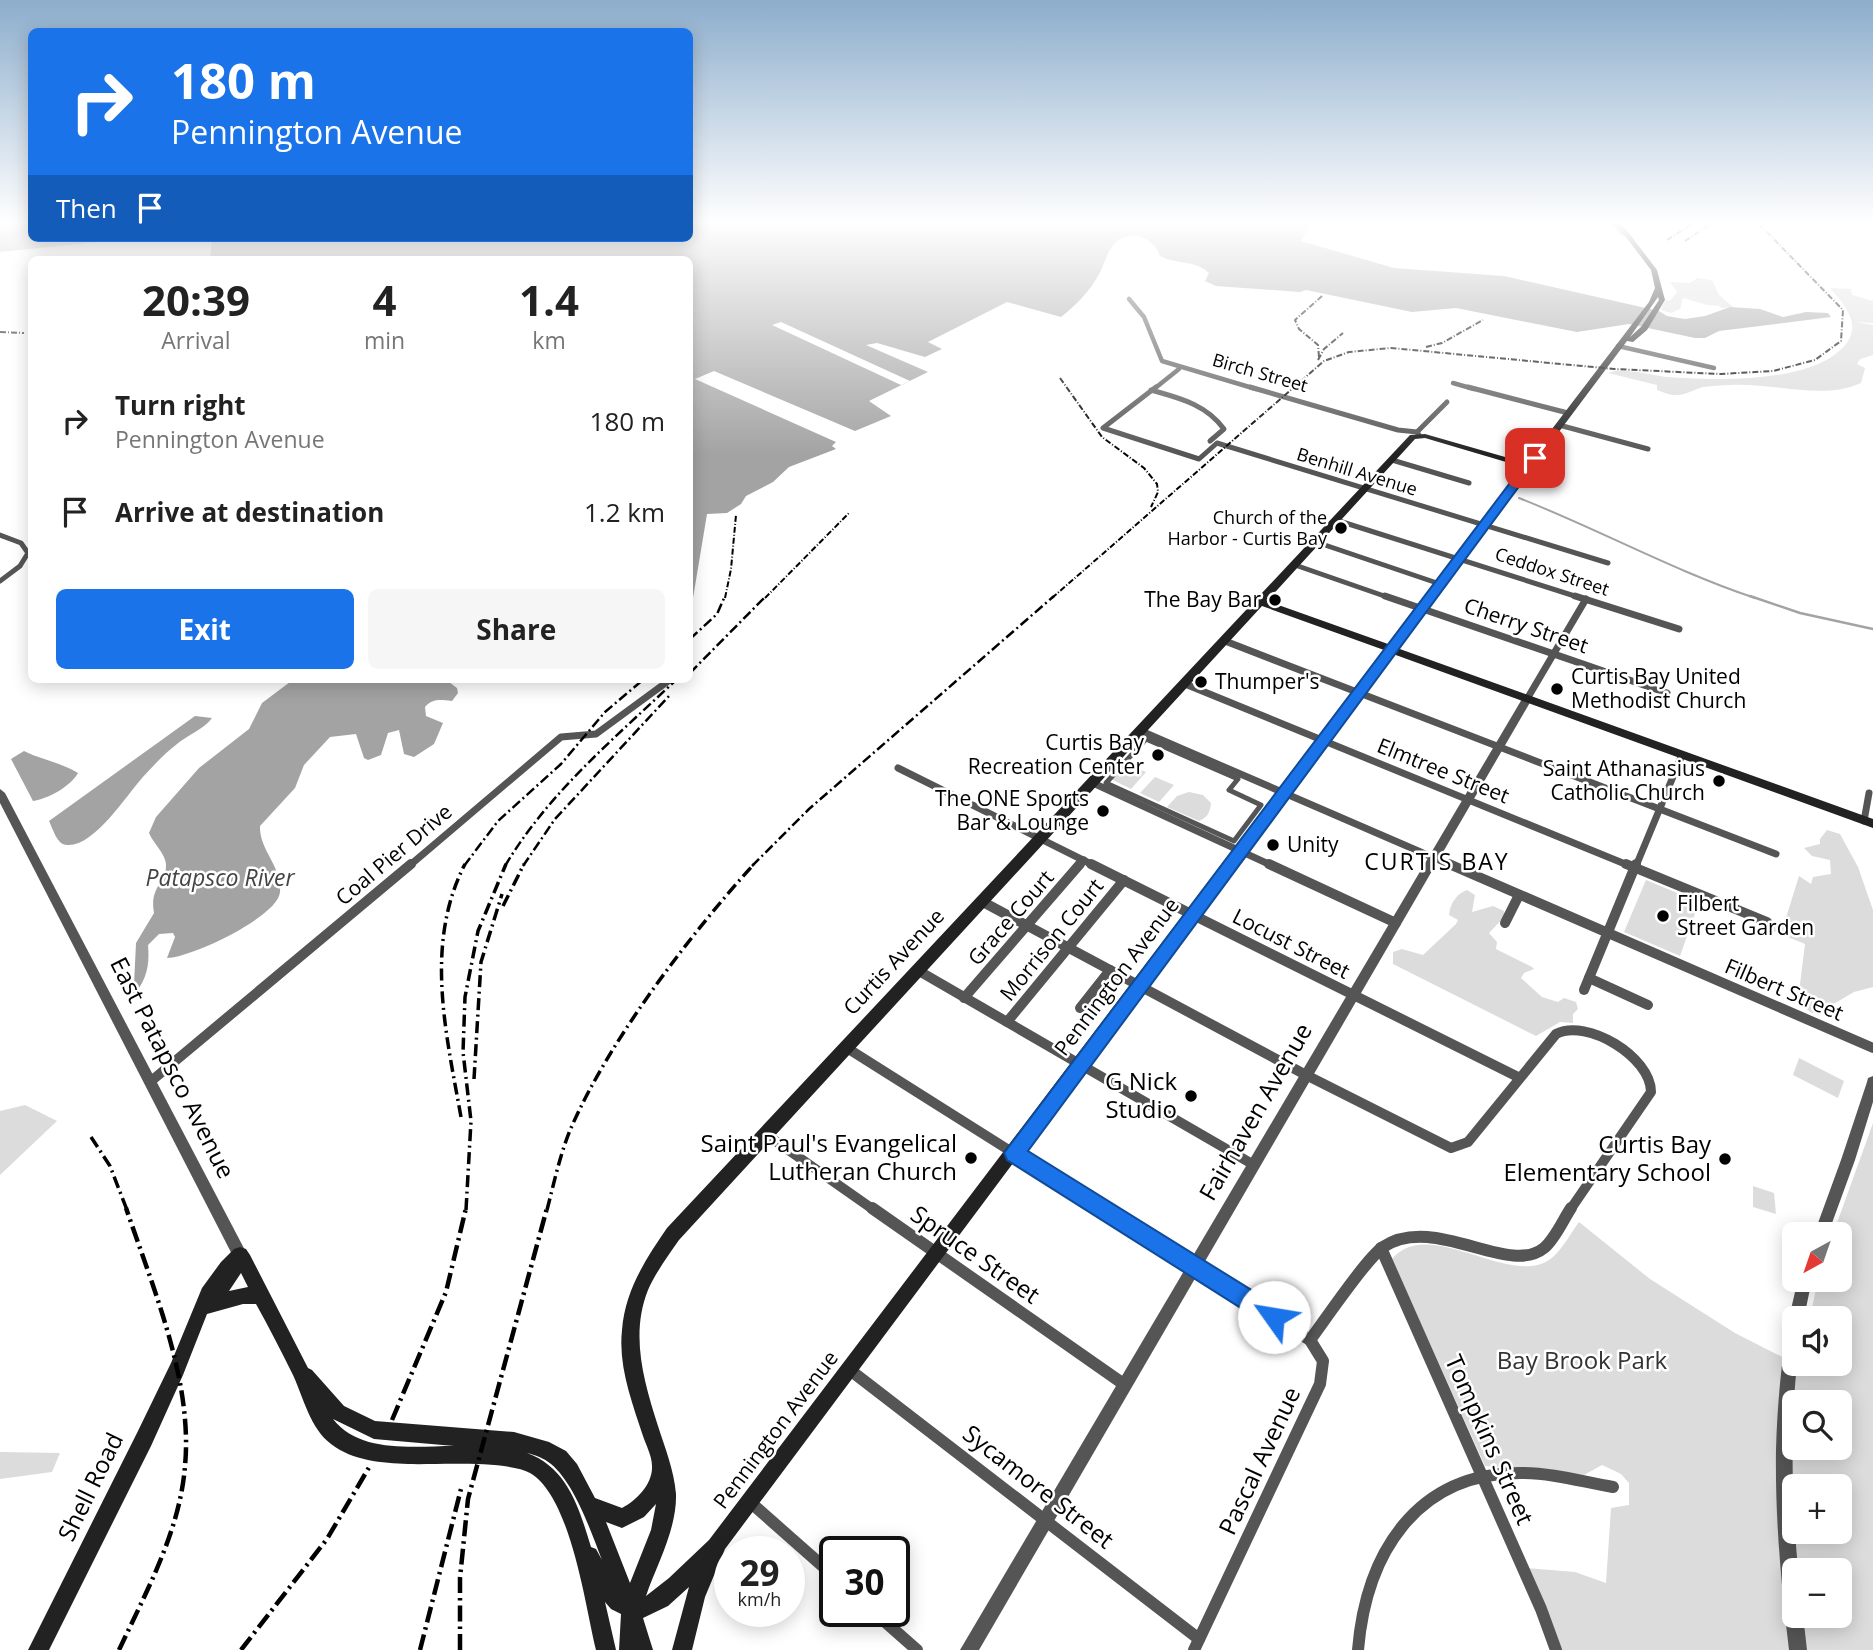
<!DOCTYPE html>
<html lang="en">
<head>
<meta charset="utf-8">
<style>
  :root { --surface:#fff; --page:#f6f6f6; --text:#222; --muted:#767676; --accent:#1a73e8 }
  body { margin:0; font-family:"Open Sans",sans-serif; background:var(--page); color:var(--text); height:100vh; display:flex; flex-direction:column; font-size:26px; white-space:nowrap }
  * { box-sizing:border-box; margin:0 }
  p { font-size:23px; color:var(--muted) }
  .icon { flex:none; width:38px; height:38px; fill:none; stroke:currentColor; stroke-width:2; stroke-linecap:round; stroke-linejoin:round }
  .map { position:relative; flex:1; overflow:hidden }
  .side { position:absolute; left:28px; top:256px; width:665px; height:427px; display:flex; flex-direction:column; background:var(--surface); border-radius:10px; box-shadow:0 4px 18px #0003 }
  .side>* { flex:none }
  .banner { position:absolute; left:28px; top:28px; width:665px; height:214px; border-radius:10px; box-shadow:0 4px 18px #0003; background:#1a73e8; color:#fff; overflow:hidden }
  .needle { width:46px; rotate:220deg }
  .controls { position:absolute; left:1782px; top:1222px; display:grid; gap:14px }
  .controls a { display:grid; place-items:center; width:70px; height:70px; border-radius:10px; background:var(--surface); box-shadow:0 4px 18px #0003; font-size:35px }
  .speed { position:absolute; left:714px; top:1536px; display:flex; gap:14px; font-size:35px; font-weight:700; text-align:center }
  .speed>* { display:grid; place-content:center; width:91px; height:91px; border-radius:50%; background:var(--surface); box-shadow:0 4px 18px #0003; line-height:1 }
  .speed small { font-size:18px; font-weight:400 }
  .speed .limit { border:4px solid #111; border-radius:10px; background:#fff; color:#111 }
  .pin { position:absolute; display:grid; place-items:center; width:60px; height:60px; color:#fff; margin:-30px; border-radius:14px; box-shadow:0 4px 10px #0006 }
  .me { position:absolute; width:77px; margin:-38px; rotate:302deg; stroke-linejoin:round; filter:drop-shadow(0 0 5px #0008) }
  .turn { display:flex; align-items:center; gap:24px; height:147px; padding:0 28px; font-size:32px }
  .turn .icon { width:91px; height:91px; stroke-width:2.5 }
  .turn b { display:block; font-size:49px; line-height:60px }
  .then { display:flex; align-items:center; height:66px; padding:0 28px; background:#0003; gap:14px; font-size:26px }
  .eta { display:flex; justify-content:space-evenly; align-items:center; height:119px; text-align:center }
  .eta b { font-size:42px; font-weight:700; line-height:49px }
  .button { display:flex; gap:14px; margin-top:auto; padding:14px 28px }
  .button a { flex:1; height:80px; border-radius:10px; background:var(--accent); color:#fff; font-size:28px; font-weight:700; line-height:80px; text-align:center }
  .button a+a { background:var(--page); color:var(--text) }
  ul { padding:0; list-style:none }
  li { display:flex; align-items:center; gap:21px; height:91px; padding:0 28px }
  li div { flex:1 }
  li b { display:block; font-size:26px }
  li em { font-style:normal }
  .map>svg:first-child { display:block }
</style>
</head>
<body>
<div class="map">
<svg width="1873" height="1650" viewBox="0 0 1873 1650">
  <rect width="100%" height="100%" fill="#fff"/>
  <g fill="#dcdcdc" fill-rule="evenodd">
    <polygon points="1697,278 1712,280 1719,295 1733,307 1722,308 1718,306 1723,306 1707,305 1683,298 1680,309 1671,313 1661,310 1665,301 1671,300 1677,292 1670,282 1690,283"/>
    <path d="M1830,288L1851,289L1852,295L1873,301V323L1856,322L1873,325V355L1860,359L1857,364L1865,368L1861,383C1822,401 1773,382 1730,385C1721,385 1712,386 1703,387C1695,389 1686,395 1677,395C1671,396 1663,392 1657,390V385L1608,373C1622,367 1650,375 1666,377C1714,380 1813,385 1846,344C1862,324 1844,304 1830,288Z"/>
    <polygon points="1125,763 1146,772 1131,789 1111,779"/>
    <polygon points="1155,777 1174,785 1159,802 1140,793"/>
    <path d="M1189,792L1203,795L1211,803C1210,812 1208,817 1199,821L1167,807L1177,796Z"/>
    <polygon points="1827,830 1840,834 1858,867 1873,910 1873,987 1854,992 1818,1013 1812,1013 1800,1005 1798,1000 1805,944 1766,928 1785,921 1799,876 1811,884 1813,877 1831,874 1830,860 1812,856 1804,848 1820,844 1820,839"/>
    <polygon points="1646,880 1699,902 1680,956 1624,932"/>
    <path d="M1467,890L1475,895L1472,912L1493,906L1504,911L1505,916L1489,933L1497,942L1496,949L1532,967L1534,969L1524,973L1521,978L1542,997L1558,1002L1564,998L1576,1002L1578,1009L1573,1014V1023L1560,1022L1536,1036L1393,964V952L1402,949L1423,955L1456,924L1458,920L1449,915C1450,904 1456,894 1467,890Z"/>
    <polygon points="1799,1058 1844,1081 1838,1098 1793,1075"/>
    <polygon points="25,1105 57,1121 0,1175 0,1111"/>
    <path d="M1873,1123V1650H1562L1526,1568L1575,1572L1606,1583L1611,1508L1629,1505V1483L1621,1474L1602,1465L1584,1475L1485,1466L1392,1259C1430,1214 1513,1292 1553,1257C1563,1248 1571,1233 1579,1222L1650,1279L1735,1333L1794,1363H1839V1318H1810L1818,1279H1839V1234H1833ZM1794,1402H1839V1447H1794ZM1794,1486H1839V1531H1794ZM1794,1570H1839V1615H1794Z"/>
    <polygon points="1753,1186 1774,1193 1776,1214 1753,1207"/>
    <polygon points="0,1452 60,1453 52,1472 0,1479"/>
  </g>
  <g fill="#a3a3a3">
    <polygon points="0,224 31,224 32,238 135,238 0,252"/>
    <path d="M690,224H1310L1301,241L1394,268L1504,276L1659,311L1667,316L1685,319L1705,316L1730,307L1760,309L1783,317L1806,312L1828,313L1831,317L1719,331L1705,338H1695L1629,324L1577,332L1456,308L1412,312L1306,290L1300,292L1216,286L1205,281L1209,273C1194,259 1177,265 1160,256C1155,238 1131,229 1116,242C1107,249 1104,267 1098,276C1089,292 1076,305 1061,317L1007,302L928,342L942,349L925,357L877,343L866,345L928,372L869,401L891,416L855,431L714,371L695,379L836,442L832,446L836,449L789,467L773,482L746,496L741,504L727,513L707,514L690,616V259H210L212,238H690Z"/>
    <path d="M294,679H445L457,688L458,693L452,701C440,700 433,698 425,707L426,716L443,723L434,744L414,757L404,754L399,730L388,733L381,755L368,760L364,758L356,734L330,737L304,765L295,788L260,826C259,850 282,866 280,892C278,917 190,958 167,958L175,937L173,933L159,934L148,945C150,967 146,981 132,997L126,996L134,984L136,943L154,913C149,886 167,883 166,864C165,853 153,843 149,833L156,817L199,768L249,729L262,703Z"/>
    <path d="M195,716L212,718C203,730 189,734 177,744C165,753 153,766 142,778C126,796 94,847 67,845C57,845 53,829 49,821Z"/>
    <path d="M24,751C42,760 60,762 78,773C71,786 48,799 33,801L11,759Z"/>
  </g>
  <polygon fill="#fff" points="781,322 910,381 901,385 772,325"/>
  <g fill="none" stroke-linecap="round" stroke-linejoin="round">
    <path stroke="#a3a3a3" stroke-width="2" d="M1519,498C1598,529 1674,571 1755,598"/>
    <polyline stroke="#a3a3a3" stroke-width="2.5" points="1750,596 1800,613 1873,629"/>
    <polygon stroke="#555" stroke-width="5" points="1146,739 1238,779 1229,790 1261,805 1234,841 1106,783"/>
    <g stroke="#555" stroke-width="4.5">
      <polyline points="1614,224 1623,233"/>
      <polyline points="1129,299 1144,317 1162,361 1256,389"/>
      <polyline points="1618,346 1714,368"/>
      <polyline points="1453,383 1474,389"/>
      <polyline points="1154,389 1179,369"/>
    </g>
    <g stroke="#555" stroke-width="5">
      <polyline points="1156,387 1103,428 1199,459 1217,443 1608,563"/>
      <polyline points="1250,387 1398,430 1417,432"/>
      <polyline points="1468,387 1568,413"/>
      <path d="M1151,390C1179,398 1206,404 1224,429L1210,441"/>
      <polyline points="1559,425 1648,449"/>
      <polyline points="1419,435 1417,432 1447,402"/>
      <polyline points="1392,460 1469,483"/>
      <polyline points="1336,520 1581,598"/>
      <polyline points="0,535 21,543 28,553 20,566 0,581"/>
      <polyline points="1316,542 1440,584"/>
      <polyline points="1295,565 1390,598"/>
    </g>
    <g stroke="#555" stroke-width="7">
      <polyline points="1385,596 1667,693"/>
      <polyline points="1575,596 1679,629"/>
      <polyline points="1225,641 1776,854"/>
      <polyline points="1185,684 1630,866"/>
      <polyline points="1527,699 1586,599"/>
      <polyline points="1141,731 1453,866"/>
      <polyline points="898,768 1095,866"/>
      <polyline points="1093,783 1273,866"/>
      <polyline points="1864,821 1869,793"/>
      <polyline points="409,866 561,737 596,734 671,679"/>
      <polyline points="1079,866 1084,860"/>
      <polyline points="1636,866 1682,755"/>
    </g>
    <g stroke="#555" stroke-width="10">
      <polyline points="1091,864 1518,1077"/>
      <polyline points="1269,864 1396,923"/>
      <polyline points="1449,864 1873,1048"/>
      <polyline points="1626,864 1767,922"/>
      <path d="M983,902L1306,1075L1451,1148L1468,1142L1556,1034C1587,1018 1651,1057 1651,1092L1570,1210"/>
      <polyline points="1505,923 1519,895"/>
      <polyline points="919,971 1254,1165"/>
      <polyline points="1589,978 1648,1005"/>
      <polyline points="1584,990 1636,864"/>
      <polyline points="964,998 1080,864"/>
      <polyline points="1080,1008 1110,970"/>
      <polyline points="1007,1022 1124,880"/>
      <polyline points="847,1048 1104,1210"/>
      <polyline points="150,1082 411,864"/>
      <polyline points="767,1135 874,1210"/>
    </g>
    <g stroke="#555" stroke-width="12">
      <polyline points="872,1208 1125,1385"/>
      <polyline points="1101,1208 1310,1340 1323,1361 1320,1384 1194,1650"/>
      <polyline points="1381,1248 1541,1609 1556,1650"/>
      <path d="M1310,1340C1325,1320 1366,1259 1383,1247C1434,1213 1509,1277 1544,1248C1555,1239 1563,1220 1571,1208"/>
      <polyline points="850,1370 1199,1639"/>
      <polyline points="750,1502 835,1577"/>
      <polyline points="874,1612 917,1650"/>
      <path d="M1358,1650C1366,1554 1416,1472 1522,1473C1553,1473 1583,1482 1613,1487"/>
    </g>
    <g fill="#555" fill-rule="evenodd">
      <polygon points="1527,696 1532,699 979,1650 960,1650 1522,699"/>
      <polygon points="0,789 5,793 247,1254 249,1259 247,1264 242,1266 237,1264 0,803"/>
      <polygon points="1873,1076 1873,1102 1855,1160 1828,1234 1814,1234 1841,1160 1867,1082 1868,1078"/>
      <path d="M1798,1279H1812L1804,1318H1794V1363H1797C1790,1432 1792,1502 1798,1570H1794V1615H1803L1807,1650H1789C1781,1584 1775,1517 1776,1450C1777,1409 1781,1367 1787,1326L1790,1320L1789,1318Z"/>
    </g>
    <path fill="#222" fill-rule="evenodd" d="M1616,224H1622L1657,270L1665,300L1647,330L1633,342L1627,341L1397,648L1873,819V828L1393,654L725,1549L705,1597L692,1650H672L689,1587L668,1606L643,1618L653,1650H619L621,1614L611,1609L605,1602L616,1650H596C585,1605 571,1497 530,1473C507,1460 436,1465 408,1464C382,1463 353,1461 331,1444C310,1428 304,1399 293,1375C281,1351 269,1327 256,1304H243L207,1314L183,1375L151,1446L49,1650H28L137,1433L171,1363L202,1288L221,1262L234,1249L240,1247L246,1249L250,1255L308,1368L312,1370L344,1406L375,1421L514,1432L549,1442L566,1451L577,1464L595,1498L622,1508C636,1501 653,1484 652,1466C652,1456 646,1445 643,1436C632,1402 618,1366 622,1330C625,1291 645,1260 667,1228L1410,435L1425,434L1526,463L1649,302L1655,288L1651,270ZM1658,297L1659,300L1641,327L1630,337ZM1425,438L1523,467L1388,644L1267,601L1415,439ZM1262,606L1384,650L709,1540L669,1578L646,1596C657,1564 677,1529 676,1494C674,1470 665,1448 658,1426C644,1382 630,1335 648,1290C656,1272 668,1256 679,1240ZM241,1273L248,1287L229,1291ZM333,1419L374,1439L454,1446C415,1446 360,1454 333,1419ZM527,1453C535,1455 544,1458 551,1464C575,1484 591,1532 602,1560L596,1549L591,1547C579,1508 568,1468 527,1453ZM656,1504L651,1530L630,1583L606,1522L622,1528L644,1517Z"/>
    <g stroke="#000" stroke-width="2" stroke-dasharray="6 2 1 2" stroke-linecap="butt">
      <polyline points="1667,240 1692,224"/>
      <polyline points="1685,241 1711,224"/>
      <polyline points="0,332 24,333"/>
      <polyline points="1426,347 1442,343 1483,320"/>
      <polyline points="1319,357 1318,345 1299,329 1295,320 1322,296"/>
      <polyline points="1318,360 1324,349 1343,333"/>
      <polyline points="1060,378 1102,437 1144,468 1157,484 1158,492 1151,507"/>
      <polyline points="725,598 731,569 736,515"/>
      <polyline points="765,598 849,513"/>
      <polyline points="1052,598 1324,361 1349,352 1391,348 1614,369 1721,374 1773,371 1815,360 1841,341 1843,310 1759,224"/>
    </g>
    <g stroke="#000" stroke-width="2.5" stroke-dasharray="10 3.5 2 3.5" stroke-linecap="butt">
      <polyline points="690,639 717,614 725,596"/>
      <polyline points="690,673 766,596"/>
      <polyline points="464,866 498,821 561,764 605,712 644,679"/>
      <path d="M505,866C549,792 615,738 677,679"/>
      <polyline points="523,866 555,819 669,696"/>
      <polyline points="752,866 809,809 1054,596"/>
    </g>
    <g stroke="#000" stroke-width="3.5" stroke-dasharray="12 4.5 2 4.5" stroke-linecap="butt">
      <polyline points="503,906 524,864"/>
      <polyline points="474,1079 481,962 502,894"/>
      <path d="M461,1117C446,1033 424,944 465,864"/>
      <polyline points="91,1137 110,1166 127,1210"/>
      <polyline points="466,1210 471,1121 463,1052 465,997 478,931 506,864"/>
      <path d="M547,1210C554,1183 560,1154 571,1128C610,1039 689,936 754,864"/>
    </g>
    <g stroke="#000" stroke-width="4.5" stroke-dasharray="16 5 2.5 5" stroke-linecap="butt">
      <polyline points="392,1420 446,1292 466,1208"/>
      <path d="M119,1650C146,1592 180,1531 185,1466C193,1381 153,1288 126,1208"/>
      <polyline points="241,1650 327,1539 371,1464"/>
      <polyline points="420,1650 461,1489"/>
      <polyline points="460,1650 460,1578 468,1499 547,1208"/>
    </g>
  </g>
  <linearGradient id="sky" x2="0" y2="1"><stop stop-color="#8cadcc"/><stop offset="0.49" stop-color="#fff"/><stop offset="1" stop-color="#fff" stop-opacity="0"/></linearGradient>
  <rect width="1873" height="455" fill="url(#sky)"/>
  <polygon fill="#1a73e8" stroke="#114b97" stroke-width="2" points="1531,455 1540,458 1028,1151 1282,1309 1285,1317 1282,1325 1274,1329 1007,1160 1004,1153"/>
  <g fill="#000" stroke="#fff" stroke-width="2.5">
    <circle cx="1341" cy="528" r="7"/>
    <circle cx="1275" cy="600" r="7"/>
    <circle cx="1201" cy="682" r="7"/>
    <circle cx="1557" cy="689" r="7"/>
    <circle cx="1158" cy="755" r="7"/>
    <circle cx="1719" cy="781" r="7"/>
    <circle cx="1103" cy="811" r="7"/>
    <circle cx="1273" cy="845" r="7"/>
    <circle cx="1663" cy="916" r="7"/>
    <circle cx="1191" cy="1096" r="7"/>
    <circle cx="971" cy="1158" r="7"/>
    <circle cx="1725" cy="1159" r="7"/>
  </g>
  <g text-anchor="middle" stroke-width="5" stroke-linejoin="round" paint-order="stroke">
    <g font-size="18" fill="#000" stroke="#fff">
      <text transform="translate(1260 373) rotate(16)" y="6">Birch Street</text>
      <text transform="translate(1357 472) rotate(17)" y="6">Benhill Avenue</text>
      <text transform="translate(1552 572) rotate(18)" y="6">Ceddox Street</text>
    </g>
    <g font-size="18" fill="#000" stroke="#fff" text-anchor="end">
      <text x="1327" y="524">Church of the<tspan x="1327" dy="21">Harbor - Curtis Bay</tspan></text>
    </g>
    <g font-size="21" fill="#000" stroke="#fff" text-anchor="end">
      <text x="1261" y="607">The Bay Bar</text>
      <text x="1571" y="684" text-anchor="start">Curtis Bay United<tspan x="1571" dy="24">Methodist Church</tspan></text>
      <text x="1215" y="689" text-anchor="start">Thumper's</text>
      <text x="1144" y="750">Curtis Bay<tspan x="1144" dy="24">Recreation Center</tspan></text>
      <text x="1705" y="776">Saint Athanasius<tspan x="1705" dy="24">Catholic Church</tspan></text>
      <text x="1089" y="806">The ONE Sports<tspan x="1089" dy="24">Bar &amp; Lounge</tspan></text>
      <text x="1287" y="852" text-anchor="start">Unity</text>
      <text x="1677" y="911" text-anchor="start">Filbert<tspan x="1677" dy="24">Street Garden</tspan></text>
    </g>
    <g font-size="21" fill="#000" stroke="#fff">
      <text transform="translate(1526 626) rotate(19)" y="7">Cherry Street</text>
      <text transform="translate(1443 771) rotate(22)" y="7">Elmtree Street</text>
      <text transform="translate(394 855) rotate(-40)" y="7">Coal Pier Drive</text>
      <text transform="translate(1011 918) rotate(-49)" y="7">Grace Court</text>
      <text transform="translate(1052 940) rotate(-51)" y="7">Morrison Court</text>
      <text transform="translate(1291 944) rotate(27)" y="7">Locust Street</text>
      <text transform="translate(894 962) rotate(-47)" y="7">Curtis Avenue</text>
      <text transform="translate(1117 977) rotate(-53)" y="7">Pennington Avenue</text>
      <text transform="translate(1784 990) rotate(23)" y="7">Filbert Street</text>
      <text transform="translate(776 1430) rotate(-53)" y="7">Pennington Avenue</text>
    </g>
    <g font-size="23" letter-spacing="2" fill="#000" stroke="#fff">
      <text x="1437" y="870">CURTIS BAY</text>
    </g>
    <g font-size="23" font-style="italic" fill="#444" stroke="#fff">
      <text x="220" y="886">Patapsco River</text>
    </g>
    <g font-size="24" fill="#000" stroke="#fff">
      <text transform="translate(172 1068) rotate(63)" y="8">East Patapsco Avenue</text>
      <text transform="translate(1256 1112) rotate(-60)" y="8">Fairhaven Avenue</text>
      <text transform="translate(975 1255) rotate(35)" y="8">Spruce Street</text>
      <text transform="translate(1489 1440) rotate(66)" y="8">Tompkins Street</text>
      <text transform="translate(1260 1461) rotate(-65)" y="8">Pascal Avenue</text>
      <text transform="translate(91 1487) rotate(-64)" y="8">Shell Road</text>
      <text transform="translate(1038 1487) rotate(38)" y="8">Sycamore Street</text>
    </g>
    <g font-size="24" fill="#000" stroke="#fff" text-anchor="end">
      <text x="1177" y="1090">G Nick<tspan x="1177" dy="28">Studio</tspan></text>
      <text x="957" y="1152">Saint Paul's Evangelical<tspan x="957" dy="28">Lutheran Church</tspan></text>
      <text x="1711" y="1153">Curtis Bay<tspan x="1711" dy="28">Elementary School</tspan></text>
    </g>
    <g font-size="24" fill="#333" stroke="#fff">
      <text x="1582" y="1369">Bay Brook Park</text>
    </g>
  </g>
</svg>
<div class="controls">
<a><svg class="needle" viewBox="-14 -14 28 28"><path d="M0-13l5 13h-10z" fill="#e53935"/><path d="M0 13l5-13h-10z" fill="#767676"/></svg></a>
<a><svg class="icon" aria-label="sound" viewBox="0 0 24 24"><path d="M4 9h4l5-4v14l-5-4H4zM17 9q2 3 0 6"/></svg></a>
<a><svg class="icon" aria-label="search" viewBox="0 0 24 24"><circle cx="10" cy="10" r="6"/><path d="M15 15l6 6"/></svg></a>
<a>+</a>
<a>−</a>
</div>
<div class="speed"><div>29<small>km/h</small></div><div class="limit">30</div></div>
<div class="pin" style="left:1535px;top:458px;background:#d93025"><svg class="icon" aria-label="arrive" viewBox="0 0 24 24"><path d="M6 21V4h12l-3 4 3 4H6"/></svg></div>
<svg class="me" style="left:1274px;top:1317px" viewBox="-20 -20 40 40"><circle r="19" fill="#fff"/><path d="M0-13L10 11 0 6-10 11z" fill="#1a73e8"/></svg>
<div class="banner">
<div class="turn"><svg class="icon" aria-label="right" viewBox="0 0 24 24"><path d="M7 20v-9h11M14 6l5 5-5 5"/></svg><div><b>180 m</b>Pennington Avenue</div></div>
<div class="then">Then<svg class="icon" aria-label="arrive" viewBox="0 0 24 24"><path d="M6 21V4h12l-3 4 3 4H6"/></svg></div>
</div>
<section class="side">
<div class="eta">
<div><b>20:39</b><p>Arrival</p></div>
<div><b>4</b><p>min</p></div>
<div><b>1.4</b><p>km</p></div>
</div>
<ul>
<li><svg class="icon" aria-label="right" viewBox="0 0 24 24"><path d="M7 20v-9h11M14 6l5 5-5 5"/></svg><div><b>Turn right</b><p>Pennington Avenue</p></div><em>180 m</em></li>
<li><svg class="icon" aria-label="arrive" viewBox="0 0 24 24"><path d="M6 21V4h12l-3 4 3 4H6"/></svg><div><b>Arrive at destination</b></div><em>1.2 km</em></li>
</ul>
<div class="button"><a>Exit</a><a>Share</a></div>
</section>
</div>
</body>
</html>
